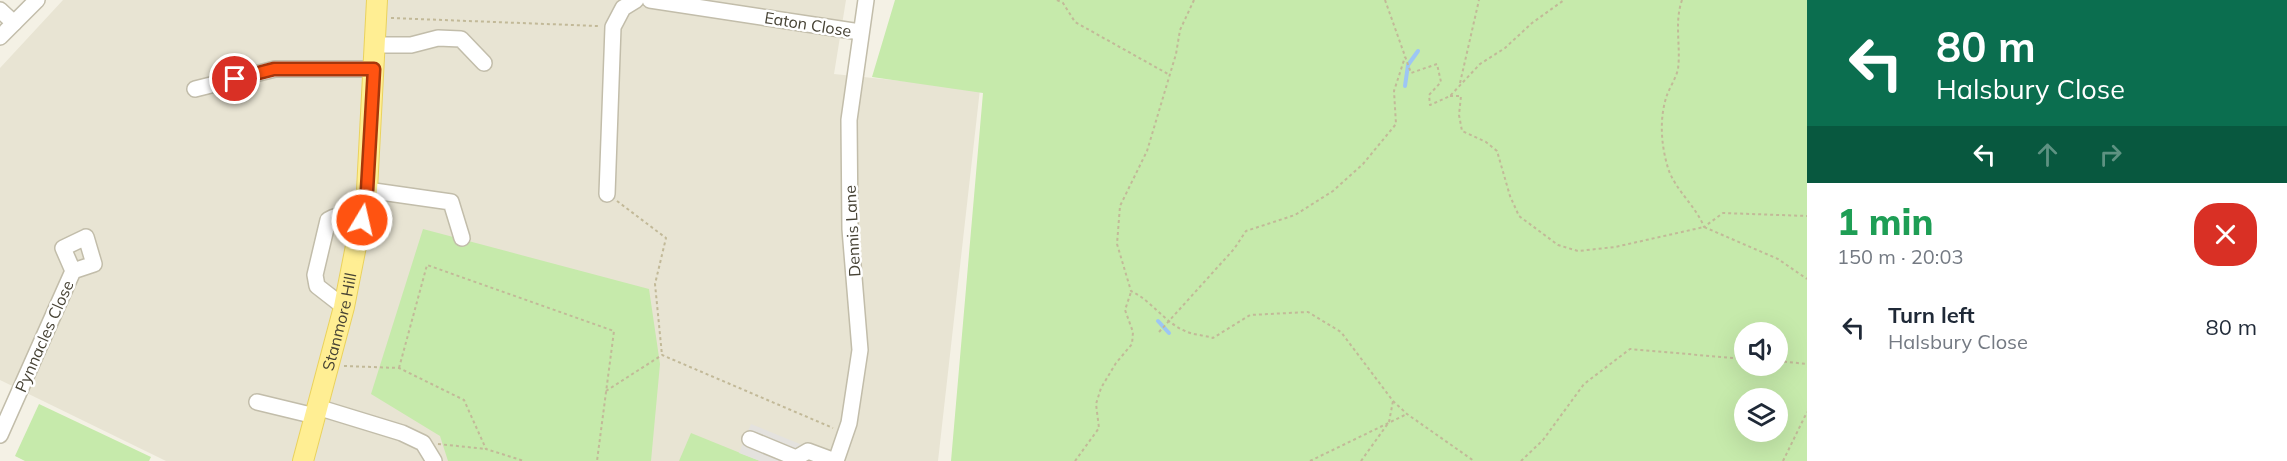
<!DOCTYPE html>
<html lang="en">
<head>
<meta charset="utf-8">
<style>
  :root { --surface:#fff; --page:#f6f6f7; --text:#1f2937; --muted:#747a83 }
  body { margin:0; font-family:Mulish,sans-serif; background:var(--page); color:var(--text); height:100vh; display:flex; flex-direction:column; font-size:22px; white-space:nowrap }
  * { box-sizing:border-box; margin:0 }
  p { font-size:20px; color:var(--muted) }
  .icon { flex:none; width:33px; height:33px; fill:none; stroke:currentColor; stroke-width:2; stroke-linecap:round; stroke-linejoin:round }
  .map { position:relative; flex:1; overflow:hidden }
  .sheet { display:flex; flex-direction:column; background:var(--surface); width:480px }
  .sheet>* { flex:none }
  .hud { background:#0b6e4f; color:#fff; overflow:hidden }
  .controls { position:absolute; left:1734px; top:322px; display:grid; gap:12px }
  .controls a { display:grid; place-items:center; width:54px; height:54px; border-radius:50%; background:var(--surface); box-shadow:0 6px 24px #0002; font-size:30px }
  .pin { position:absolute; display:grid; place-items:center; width:51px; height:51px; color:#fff; margin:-26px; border:3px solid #fff; border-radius:50%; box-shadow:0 2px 6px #0007 }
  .me { position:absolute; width:66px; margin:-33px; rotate:9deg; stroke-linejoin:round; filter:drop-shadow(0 0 4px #0008) }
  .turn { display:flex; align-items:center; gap:21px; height:126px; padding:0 30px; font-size:27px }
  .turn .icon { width:78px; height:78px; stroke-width:2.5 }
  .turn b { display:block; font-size:42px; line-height:51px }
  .lanes { display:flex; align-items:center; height:57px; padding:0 30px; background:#0003; justify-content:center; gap:30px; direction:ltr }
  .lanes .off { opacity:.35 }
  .round { display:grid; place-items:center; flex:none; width:63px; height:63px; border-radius:24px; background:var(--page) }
  .summary { display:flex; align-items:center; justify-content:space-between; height:102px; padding:0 30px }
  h1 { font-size:36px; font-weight:800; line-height:45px; color:#1e9e55 }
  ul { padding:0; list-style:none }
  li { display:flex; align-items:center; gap:18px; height:84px; padding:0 30px }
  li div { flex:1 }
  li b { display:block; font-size:22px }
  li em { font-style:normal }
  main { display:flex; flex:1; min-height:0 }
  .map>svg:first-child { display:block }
</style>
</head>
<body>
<main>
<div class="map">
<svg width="1807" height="461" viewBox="0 0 1807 461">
  <rect width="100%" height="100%" fill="#f4f1e5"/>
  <polygon fill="#e8e4d3" points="63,0 846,0 834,74 980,89 938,461 166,461 0,380 0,68"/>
  <g fill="#c6eaab" fill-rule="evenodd">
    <path d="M895,0H1807V461H951L983,93L872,77ZM1744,333H1778V366H1744ZM1744,399H1778V432H1744Z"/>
    <polygon points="423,229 649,289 660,364 651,461 448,461 440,436 371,394"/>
    <polygon points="39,404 151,457 149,461 25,461 15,456"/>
    <polygon points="691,433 760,461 679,461"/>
  </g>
  <polygon fill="#e4e2de" points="751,424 817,451 813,461 760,461 739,453"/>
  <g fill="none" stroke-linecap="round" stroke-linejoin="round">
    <g stroke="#9dc6f4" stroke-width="4">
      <polyline points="1405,86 1408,65 1418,51"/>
      <polyline points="1158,321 1169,333"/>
    </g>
    <g stroke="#c2bdaa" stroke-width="18">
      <g id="minor">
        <polyline points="650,0 860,32"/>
        <polyline points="0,10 14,23"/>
        <polyline points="0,37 37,0"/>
        <polyline points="375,45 411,45 438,38 461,39 484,63"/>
        <polyline points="195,89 275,69 374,69"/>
        <polyline points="367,190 451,202 462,238"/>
        <polyline points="607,194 613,27 623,8 636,0"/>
        <path d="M344,307L317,286L315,275L328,220C341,213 349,214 362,220"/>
        <polyline points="257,402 315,416"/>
        <polyline points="317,407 402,433 423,443 434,461"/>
        <polyline points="0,435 73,271 94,264 86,237 63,248 73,271"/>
        <polyline points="750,439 796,458 808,451 835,461"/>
        <polyline points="836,461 849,423 860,350 850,229 849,120 866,0"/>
      </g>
    </g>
    <g stroke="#ead25d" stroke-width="22">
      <g id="major">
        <path id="s1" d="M303,461L344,307L367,190L377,0"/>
      </g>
    </g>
    <g stroke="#c2b998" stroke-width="2" stroke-dasharray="3 3" stroke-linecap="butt">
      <polyline points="1057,0 1063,3 1075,22 1168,74"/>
      <path d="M1194,0L1180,30L1176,54L1147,151L1120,206L1117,244L1131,291C1152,301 1164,322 1185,331C1193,335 1204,335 1213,338L1250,315L1308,312L1341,332L1393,401L1407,414L1474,461"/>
      <polyline points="1385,0 1411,73 1437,64 1441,82 1429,95 1430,105 1450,96 1480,64 1505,48 1532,23 1564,0"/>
      <path d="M1682,0C1674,23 1681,46 1678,69C1676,78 1670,87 1667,95C1659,118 1661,145 1668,168C1675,190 1696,206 1704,227L1723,213L1807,216"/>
      <polyline points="391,18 598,26"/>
      <polyline points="1460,83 1479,0"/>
      <polyline points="1450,96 1461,96 1459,115 1462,131 1486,142 1497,151 1510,196 1519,216 1558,245 1578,251 1615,247 1704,227 1778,259 1807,279"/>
      <polyline points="617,201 666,238 655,284 662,355"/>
      <polyline points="1159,332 1234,249 1246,231 1295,215 1333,191 1363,164 1396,124 1394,91 1405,57"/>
      <polyline points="1778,361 1807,364"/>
      <polyline points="344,366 399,368 464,400 486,449 524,461"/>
      <polyline points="399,368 427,265 614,331 597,461"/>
      <polyline points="606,391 662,355 833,428"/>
      <polyline points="438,444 486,449"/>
      <polyline points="1075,461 1099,428 1096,404 1101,388 1116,363 1132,344 1133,332 1125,310 1131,292"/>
      <polyline points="1310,461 1407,414"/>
      <polyline points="1361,461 1389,422 1393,401"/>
      <polyline points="1521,461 1543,440 1584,384 1630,349 1744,359"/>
      <polyline points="1783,461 1807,412"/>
    </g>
    <use href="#minor" stroke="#fff" stroke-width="15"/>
    <use href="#major" stroke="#ffee93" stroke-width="20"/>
  </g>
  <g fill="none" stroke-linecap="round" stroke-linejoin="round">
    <g stroke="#a6360b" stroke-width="15">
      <polyline id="route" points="235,79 274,69 374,69 367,190 362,220"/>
    </g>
    <use href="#route" stroke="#ff5311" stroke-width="10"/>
  </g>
  <g text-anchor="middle" stroke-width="5" stroke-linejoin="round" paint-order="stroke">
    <g font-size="16" fill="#464234" stroke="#fff">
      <text transform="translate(808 24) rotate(9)" y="6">Eaton Close</text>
      <text transform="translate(852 231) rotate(-93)" y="6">Dennis Lane</text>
      <text dy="6" stroke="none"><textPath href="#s1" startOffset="144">Stanmore Hill</textPath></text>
      <text transform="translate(44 336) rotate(-66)" y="6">Pynnacles Close</text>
    </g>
  </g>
</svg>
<div class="controls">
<a><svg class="icon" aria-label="sound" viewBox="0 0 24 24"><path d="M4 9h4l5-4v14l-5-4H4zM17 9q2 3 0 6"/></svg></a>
<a><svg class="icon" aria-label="layers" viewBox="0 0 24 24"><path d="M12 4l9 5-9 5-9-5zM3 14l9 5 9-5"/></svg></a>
</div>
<div class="pin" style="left:235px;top:79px;background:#d93025"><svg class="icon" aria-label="arrive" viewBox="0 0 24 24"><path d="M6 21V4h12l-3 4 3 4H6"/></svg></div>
<svg class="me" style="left:362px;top:220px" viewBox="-20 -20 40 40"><circle r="17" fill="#ff5311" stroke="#fff" stroke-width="3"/><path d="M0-11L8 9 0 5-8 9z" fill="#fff"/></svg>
</div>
<section class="sheet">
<div class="hud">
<div class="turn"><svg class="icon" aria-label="left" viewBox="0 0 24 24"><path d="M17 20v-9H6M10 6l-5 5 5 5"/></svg><div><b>80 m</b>Halsbury Close</div></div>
<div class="lanes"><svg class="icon" aria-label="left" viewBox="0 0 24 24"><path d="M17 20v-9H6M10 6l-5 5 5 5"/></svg><svg class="icon off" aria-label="ahead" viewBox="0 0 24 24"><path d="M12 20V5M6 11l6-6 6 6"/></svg><svg class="icon off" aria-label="right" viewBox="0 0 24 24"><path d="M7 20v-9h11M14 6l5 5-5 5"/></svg></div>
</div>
<div class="summary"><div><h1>1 min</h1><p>150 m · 20:03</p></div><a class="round" style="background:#d93025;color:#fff"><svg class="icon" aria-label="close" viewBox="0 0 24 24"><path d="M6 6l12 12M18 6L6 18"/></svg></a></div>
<ul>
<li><svg class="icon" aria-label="left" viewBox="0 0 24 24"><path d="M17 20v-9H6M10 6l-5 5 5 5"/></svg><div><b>Turn left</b><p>Halsbury Close</p></div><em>80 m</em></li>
</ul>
</section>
</main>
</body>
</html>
